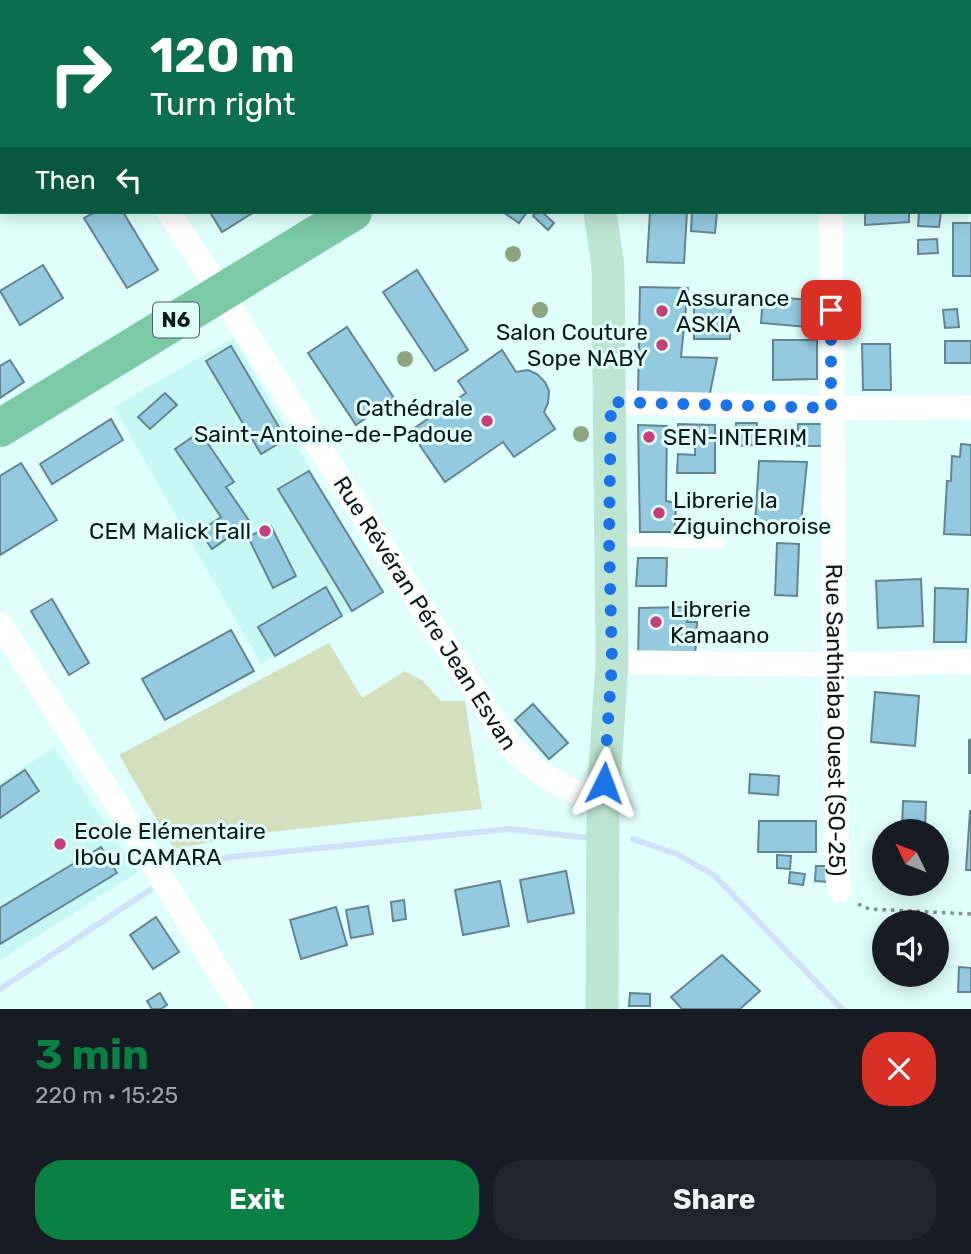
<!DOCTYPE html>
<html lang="en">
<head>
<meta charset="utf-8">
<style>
  :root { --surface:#171b24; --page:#20242c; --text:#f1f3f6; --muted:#9ea1a6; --accent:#0b8043 }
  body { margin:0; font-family:Rubik,sans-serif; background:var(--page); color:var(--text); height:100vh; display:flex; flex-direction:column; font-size:26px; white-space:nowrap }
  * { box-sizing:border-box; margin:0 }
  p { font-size:23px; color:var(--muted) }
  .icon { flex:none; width:38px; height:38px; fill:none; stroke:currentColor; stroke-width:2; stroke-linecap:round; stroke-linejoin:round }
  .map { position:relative; height:1009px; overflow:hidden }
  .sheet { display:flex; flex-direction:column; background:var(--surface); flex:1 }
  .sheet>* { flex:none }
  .top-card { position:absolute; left:0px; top:0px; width:971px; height:214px; box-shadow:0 4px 18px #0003; background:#0b6e4f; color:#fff; overflow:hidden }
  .needle { width:46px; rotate:313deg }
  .buttons { position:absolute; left:872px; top:819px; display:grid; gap:14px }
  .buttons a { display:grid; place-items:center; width:77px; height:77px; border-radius:50%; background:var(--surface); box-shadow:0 4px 18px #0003; font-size:35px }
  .pin { position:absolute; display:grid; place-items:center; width:60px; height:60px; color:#fff; margin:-30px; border-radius:14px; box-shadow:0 4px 10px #0006 }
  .me { position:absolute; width:77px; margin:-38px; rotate:3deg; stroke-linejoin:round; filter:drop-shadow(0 0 5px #0008) }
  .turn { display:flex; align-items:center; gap:24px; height:147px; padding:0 35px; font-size:32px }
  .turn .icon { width:91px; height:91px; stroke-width:2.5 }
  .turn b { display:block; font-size:49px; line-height:60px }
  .then { display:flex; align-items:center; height:66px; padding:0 35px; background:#0003; gap:14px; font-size:26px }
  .round { display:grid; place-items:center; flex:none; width:74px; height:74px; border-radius:28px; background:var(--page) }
  .head { display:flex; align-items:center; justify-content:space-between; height:119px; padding:0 35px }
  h1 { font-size:42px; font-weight:700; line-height:52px; color:var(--accent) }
  .button { display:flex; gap:14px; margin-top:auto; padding:14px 35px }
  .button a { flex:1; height:80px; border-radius:28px; background:var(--accent); color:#fff; font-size:28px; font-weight:700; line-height:80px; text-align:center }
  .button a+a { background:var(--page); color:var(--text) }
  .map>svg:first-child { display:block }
</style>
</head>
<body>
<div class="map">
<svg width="971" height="1009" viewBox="0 0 971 1009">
  <rect width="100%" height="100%" fill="#e0fffc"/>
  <g fill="#c7f8f4">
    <polygon points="483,0 689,0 686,2"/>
    <polygon points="233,338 383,592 261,664 114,407"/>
    <polygon points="54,747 138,872 0,960 0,783"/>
  </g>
  <polygon fill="#d2e0bd" points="329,643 362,698 405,671 423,681 441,701 465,701 482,809 260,833 174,849 119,755"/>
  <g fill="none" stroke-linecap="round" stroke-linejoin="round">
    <g stroke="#d0e1fa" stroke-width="6">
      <polyline points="633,839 677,854 715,876 842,1009"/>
      <polyline points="190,866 231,857 509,829 589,838"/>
      <polyline points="0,989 150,890"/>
    </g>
  </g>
  <g fill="#94cadf" stroke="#658491" stroke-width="2">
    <polygon points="75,0 173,0 174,2 76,2"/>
    <polygon points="226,0 285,0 286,2 224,2"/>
    <polygon points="389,0 446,0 447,2 386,2"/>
    <polygon points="548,0 575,0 547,2"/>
    <polygon points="842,0 861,0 861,2 825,2"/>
    <polygon points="2,45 2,85 0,82"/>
    <rect x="970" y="81" width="1" height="35"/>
    <polygon points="95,212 123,212 158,270 127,288 84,218"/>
    <polygon points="210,212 254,212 222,232"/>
    <polygon points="503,212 527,212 519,223"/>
    <polygon points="536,212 542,212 554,223 548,230 533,216"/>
    <polygon points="650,212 687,212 684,263 647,262"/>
    <polygon points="692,212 717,212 715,233 691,231"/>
    <polygon points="865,212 909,212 909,222 865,225"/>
    <polygon points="919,212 941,212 939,227 918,226"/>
    <rect x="953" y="223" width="18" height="53"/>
    <polygon points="937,239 938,253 918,254 918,240"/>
    <polygon points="43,265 63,298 20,325 0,291"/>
    <polygon points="417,270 468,350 435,371 383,292"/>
    <polygon points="640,287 688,288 681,357 717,358 709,398 638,395"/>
    <polygon points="763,296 820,301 818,328 761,323"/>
    <polygon points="694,305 731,305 730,339 694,339"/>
    <polygon points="957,309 959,327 945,328 943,310"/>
    <polygon points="347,327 394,398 356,425 308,353"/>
    <polygon points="773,340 817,340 817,379 773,380"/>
    <rect x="945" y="341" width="26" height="22"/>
    <polygon points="862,344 890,344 891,390 863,390"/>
    <polygon points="231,346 286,439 261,454 206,361"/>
    <polygon points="502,350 516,372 528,370 537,374 545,382 549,391 548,403 544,412 555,429 514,457 503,442 445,482 410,431 466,393 458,381"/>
    <polygon points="10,360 24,382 0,398 0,366"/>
    <polygon points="165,393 177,405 150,429 138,417"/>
    <polygon points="111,419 123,440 52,484 40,464"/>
    <polygon points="736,423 757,423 757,445 735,446"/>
    <polygon points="678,424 715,425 715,473 677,473 678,454 695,455 695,446 678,446"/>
    <polygon points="798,424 824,424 823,446 797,446"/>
    <polygon points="638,425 667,426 666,501 676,503 675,532 640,532"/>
    <polygon points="200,432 234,482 226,487 250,522 212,549 200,531 221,517 175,449"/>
    <polygon points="961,444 971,445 971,535 944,534 947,481 951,481 952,456 960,457"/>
    <polygon points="759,461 807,462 801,522 755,524"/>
    <polygon points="21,463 57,520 0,555 0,476"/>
    <polygon points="309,471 383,592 352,611 278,489"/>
    <polygon points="271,526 296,576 273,588 248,537"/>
    <polygon points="777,543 799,544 797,596 775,595"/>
    <polygon points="638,558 667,558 666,586 636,586"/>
    <polygon points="921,579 923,626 878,628 876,581"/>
    <polygon points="326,587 342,616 275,656 258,627"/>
    <polygon points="935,588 968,589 966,642 934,642"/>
    <polygon points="52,599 89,663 69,675 31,611"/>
    <polygon points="690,607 687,622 697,622 695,658 638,662 639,608"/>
    <polygon points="231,630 254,671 165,720 142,679"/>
    <polygon points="875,692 919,696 915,746 871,742"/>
    <polygon points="533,704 568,743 549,759 515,720"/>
    <polygon points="971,739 971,773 969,773 969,740"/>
    <polygon points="25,770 39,791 0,818 0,787"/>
    <polygon points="750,774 779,776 778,795 749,793"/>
    <polygon points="903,801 926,802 925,831 902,831"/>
    <polygon points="970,811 971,811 971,870 966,870"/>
    <polygon points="759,821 816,821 816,852 758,852"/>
    <polygon points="101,847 117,873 0,944 0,908"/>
    <polygon points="777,855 791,856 790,869 777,868"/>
    <polygon points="816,866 828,866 828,882 815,881"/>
    <polygon points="566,871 574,913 528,922 520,880"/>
    <polygon points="790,872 805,874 803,885 789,883"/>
    <polygon points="500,881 509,926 463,935 455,890"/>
    <polygon points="404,900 406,919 393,921 391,902"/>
    <polygon points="368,906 373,934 351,938 346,910"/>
    <polygon points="336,907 347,945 301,959 290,920"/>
    <polygon points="156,917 179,952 153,969 130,935"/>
    <polygon points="883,927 884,927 884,965 881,965"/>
    <polygon points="722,955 760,991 740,1009 682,1009 671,997"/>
    <polygon points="959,967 971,968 971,992 958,992"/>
    <polygon points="160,993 167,1005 161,1009 152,1009 147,1001"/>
    <polygon points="630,993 650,994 650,1006 629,1006"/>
  </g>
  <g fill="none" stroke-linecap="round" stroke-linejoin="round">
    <polyline stroke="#7a918f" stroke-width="3.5" stroke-dasharray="3.5 5" stroke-linecap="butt" points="858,904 869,909 971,914"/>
    <g stroke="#fff" stroke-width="12">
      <polyline points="636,0 643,2"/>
      <polyline points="613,539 719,543"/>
    </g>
    <g stroke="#fff" stroke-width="24">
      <polyline points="38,0 39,2"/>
      <polyline points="466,0 467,2"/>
      <polyline points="906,0 906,2"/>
      <polyline points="335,2 338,0"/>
      <polyline points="0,198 2,197"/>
      <path id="s1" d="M169,212L511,747C540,776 563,790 603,800"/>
      <path id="s2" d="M831,212C831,433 836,654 837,875L840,890"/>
      <polyline points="611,402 831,408 971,407"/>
      <polyline points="0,624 116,803 242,1009"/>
      <polyline points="612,662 836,665 971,661"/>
    </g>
    <polyline stroke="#fff" stroke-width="30" points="970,152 971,152"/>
    <polyline stroke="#bee4d2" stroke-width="33" points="600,212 608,267 612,662 603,800 602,1009"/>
    <g stroke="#7cc9a6" stroke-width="38">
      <polyline points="704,2 707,0"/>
      <polyline points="0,428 353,212"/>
    </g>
  </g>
  <g fill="#8ca57f">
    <circle cx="513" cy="254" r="8"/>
    <circle cx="540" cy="310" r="8"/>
    <circle cx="405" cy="359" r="8"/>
    <circle cx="581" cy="434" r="8"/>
  </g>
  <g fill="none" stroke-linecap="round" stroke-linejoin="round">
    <polyline stroke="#1a73e8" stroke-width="12" stroke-dasharray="0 21.6" points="604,783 612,662 609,539 611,402 831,408 831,310"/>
  </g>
  <g fill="#c63e7b" stroke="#e0fffc" stroke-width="2.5">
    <circle cx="662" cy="311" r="7"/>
    <circle cx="662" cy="345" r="7"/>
    <circle cx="487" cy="421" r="7"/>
    <circle cx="649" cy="437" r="7"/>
    <circle cx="659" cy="513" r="7"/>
    <circle cx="265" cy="531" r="7"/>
    <circle cx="656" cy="622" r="7"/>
    <circle cx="60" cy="844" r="7"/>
  </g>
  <g text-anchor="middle" stroke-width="6" stroke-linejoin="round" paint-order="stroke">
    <rect fill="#e0fffc" stroke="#4b5e5d" stroke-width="2" x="153" y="302.5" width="46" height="35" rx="5"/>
    <g font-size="21" font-weight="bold" fill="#0b1919">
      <text x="176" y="327">N6</text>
    </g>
    <g font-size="23" fill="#0b1919" stroke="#e0fffc" text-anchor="start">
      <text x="676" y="306">Assurance<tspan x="676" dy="26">ASKIA</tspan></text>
      <text x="648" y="340" text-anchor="end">Salon Couture<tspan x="648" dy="26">Sope NABY</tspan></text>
      <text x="473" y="416" text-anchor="end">Cathédrale<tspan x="473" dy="26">Saint-Antoine-de-Padoue</tspan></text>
      <text x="663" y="445">SEN-INTERIM</text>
      <text x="673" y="508">Librerie la<tspan x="673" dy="26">Ziguinchoroise</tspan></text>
      <text x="251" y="539" text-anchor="end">CEM Malick Fall</text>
      <text x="670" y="617">Librerie<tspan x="670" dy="26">Kamaano</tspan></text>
      <text x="74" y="839">Ecole Elémentaire<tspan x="74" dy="26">Ibou CAMARA</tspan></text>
    </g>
    <g font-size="23" fill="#0b1919" stroke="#e0fffc">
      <text dy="8" stroke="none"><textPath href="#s1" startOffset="476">Rue Révéran Pére Jean Esvan</textPath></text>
      <text dy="8" stroke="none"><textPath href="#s2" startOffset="508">Rue Santhiaba Ouest (SO-25)</textPath></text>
    </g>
  </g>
</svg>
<div class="buttons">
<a><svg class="needle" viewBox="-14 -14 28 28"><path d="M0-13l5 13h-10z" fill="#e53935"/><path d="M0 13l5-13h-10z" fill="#9ea1a6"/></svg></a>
<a><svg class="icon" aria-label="sound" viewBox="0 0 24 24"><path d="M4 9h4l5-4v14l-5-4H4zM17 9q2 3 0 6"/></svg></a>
</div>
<div class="pin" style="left:831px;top:310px;background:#d93025"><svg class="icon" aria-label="arrive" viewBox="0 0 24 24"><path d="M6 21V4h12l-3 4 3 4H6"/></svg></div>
<svg class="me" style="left:604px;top:783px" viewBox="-20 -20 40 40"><path d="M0-17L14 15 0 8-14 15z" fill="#1a73e8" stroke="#fff" stroke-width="4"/></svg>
<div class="top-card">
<div class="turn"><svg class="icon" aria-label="right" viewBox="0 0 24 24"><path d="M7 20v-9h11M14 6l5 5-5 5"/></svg><div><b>120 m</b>Turn right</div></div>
<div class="then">Then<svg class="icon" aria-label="left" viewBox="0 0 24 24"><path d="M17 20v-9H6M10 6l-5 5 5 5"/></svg></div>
</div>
</div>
<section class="sheet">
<div class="head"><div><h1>3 min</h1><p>220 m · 15:25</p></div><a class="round" style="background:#d93025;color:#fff"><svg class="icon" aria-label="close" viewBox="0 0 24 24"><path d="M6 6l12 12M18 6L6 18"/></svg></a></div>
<div class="button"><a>Exit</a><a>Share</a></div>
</section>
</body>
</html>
